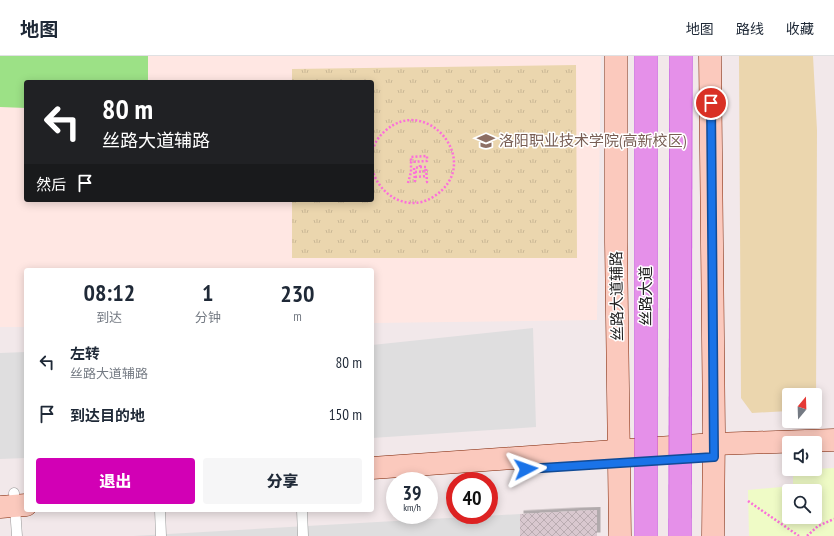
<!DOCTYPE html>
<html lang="zh">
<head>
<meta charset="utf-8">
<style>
  :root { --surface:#fff; --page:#f6f6f7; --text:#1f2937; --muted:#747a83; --line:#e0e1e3; --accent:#d200b5 }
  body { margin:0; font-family:"PT Sans Narrow","Noto Sans SC",sans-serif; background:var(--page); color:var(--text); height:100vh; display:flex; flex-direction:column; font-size:15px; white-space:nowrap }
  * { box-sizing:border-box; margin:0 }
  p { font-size:13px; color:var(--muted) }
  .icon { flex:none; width:22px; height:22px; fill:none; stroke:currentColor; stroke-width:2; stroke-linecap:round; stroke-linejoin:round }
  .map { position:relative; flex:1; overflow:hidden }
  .details { position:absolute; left:24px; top:212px; width:350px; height:244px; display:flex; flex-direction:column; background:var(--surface); border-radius:4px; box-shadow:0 2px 10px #0003 }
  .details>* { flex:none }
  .top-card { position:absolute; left:24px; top:24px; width:350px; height:122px; border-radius:4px; box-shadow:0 2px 10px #0003; background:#202124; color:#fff; overflow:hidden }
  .needle { width:26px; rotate:19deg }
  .controls { position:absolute; left:782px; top:332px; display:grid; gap:8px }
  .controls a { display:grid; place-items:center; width:40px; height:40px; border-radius:4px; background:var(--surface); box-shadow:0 2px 10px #0003; font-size:20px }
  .speed { position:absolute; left:386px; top:416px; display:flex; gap:8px; font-size:20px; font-weight:700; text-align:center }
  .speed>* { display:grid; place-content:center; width:52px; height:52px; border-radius:50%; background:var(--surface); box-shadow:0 2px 10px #0003; line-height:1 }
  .speed small { font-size:10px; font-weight:400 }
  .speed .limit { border:6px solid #d22; background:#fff; color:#111 }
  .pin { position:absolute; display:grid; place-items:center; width:34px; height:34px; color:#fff; margin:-17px; border:2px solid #fff; border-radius:50%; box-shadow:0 1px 4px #0007 }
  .me { position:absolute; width:44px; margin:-22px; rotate:86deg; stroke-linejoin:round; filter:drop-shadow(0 0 3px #0008) }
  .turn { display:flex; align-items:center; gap:14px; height:84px; padding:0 12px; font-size:18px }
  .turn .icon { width:52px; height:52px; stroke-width:2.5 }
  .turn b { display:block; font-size:28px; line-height:34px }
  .then { display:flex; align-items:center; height:38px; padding:0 12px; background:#0003; gap:8px; font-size:15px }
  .eta { display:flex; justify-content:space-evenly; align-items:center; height:68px; text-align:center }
  .eta b { font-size:24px; font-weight:800; line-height:28px }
  .primary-button { display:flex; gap:8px; margin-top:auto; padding:8px 12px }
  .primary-button a { flex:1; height:46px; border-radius:4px; background:var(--accent); color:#fff; font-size:16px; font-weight:800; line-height:46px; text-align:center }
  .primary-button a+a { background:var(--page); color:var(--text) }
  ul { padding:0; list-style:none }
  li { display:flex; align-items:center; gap:12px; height:52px; padding:0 12px }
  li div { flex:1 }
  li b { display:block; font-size:15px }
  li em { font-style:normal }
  header { display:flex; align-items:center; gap:24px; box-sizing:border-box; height:56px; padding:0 20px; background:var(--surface); border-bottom:1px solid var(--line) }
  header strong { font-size:19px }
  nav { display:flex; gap:22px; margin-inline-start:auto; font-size:14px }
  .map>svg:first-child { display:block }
</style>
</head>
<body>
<header>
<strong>地图</strong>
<nav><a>地图</a><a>路线</a><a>收藏</a></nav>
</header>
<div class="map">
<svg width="834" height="480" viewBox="0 0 834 480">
  <defs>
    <pattern id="grass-tufts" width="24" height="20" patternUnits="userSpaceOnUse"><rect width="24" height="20" fill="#ebd6ae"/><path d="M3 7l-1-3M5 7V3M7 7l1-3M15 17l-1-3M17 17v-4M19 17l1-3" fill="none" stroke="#c9b795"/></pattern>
    <pattern id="building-cross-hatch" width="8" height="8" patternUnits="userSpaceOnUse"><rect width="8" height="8" fill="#d9c8cf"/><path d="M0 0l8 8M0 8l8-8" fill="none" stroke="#baacb1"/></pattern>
    <filter id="shadow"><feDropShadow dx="3.5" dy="-3.5" stdDeviation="0" flood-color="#0004"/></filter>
  </defs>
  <rect width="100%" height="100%" fill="#f2e8ea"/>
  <g fill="#dfdedf">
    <polygon points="533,272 536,371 372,382 372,289"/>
    <polygon points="26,296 26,402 0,403 0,297"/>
    <polygon points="520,458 520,480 133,480"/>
  </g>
  <path fill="#ffe7e3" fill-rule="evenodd" d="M0,0H601L597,264L372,267V214H26V271H0ZM26,26H372V144H26Z"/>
  <polygon fill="url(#grass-tufts)" points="576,9 577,202 292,202 292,144 372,144 372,26 292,26 292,13"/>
  <path fill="#effbc6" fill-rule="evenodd" d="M834,412V480H749L748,434L793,430V414ZM789,435H815V461H789Z"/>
  <polygon fill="#ebd6ae" points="739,0 813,0 817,74 816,354 815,339 789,339 789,355 752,357 741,342"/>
  <polygon fill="#9ce186" points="0,0 148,0 148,26 26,26 26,52 0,51"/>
  <polygon fill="url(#building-cross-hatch)" filter="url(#shadow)" points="597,454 597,480 520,480 520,458"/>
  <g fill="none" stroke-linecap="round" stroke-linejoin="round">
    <g stroke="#989898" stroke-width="11">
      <g id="lane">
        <polyline points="14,437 17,480"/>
        <polyline points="160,454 161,480"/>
        <polyline points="302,454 303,480"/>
      </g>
    </g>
    <g stroke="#7d2203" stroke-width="23">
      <g id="secondary">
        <polyline points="616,0 616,186 620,480"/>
        <polyline points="710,0 714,375 713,480"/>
        <polyline points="372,412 714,388 834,384"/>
        <polyline points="0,451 26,449"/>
      </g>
    </g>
    <g stroke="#fc6fda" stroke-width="2.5" stroke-dasharray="2 2" stroke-linecap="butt">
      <path d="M372,98C373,89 378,81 385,75C427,37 486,108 433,141C408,157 378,139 372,112"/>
      <polyline points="420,111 426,111 427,126 425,126"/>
      <polyline points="415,116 426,115"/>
      <polyline points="415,121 427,120"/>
      <polyline points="415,126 414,112 420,111 420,107"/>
      <polyline points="408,127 411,116 411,106 427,105 427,100 411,101 411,106"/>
      <polyline points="748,445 799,480"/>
      <polyline points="807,480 818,470 834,463"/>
    </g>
    <use href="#lane" stroke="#fff" stroke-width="10"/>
    <use href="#secondary" stroke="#fbc9bd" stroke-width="22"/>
    <g stroke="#b926de" stroke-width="23" stroke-linecap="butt">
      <g id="highway-bridge">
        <polyline points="646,0 646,480"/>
        <polyline points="680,480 681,0"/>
      </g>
    </g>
    <use href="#highway-bridge" stroke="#e590e9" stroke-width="22"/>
  </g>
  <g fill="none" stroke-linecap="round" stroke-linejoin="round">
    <g stroke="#114b97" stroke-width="10">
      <polyline id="route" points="526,413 714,401 711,47"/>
    </g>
    <use href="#route" stroke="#1a73e8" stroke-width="7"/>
  </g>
  <defs>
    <g id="university-bare" transform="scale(1.38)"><path d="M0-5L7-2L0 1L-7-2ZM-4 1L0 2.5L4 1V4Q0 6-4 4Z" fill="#8d6e63" stroke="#fff" stroke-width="2.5" paint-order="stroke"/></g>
  </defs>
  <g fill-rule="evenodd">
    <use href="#university-bare" x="486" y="85"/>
  </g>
  <g text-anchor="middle" stroke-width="3" stroke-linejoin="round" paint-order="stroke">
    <g font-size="15" fill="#785e54" stroke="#fff" text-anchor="start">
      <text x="499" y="90">洛阳职业技术学院(高新校区)</text>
    </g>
    <g font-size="15" fill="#212121" stroke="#fff">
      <text transform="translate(617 240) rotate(-91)" y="5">丝路大道辅路</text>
      <text transform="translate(646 240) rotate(-90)" y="5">丝路大道</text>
    </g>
  </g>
</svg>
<div class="controls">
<a><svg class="needle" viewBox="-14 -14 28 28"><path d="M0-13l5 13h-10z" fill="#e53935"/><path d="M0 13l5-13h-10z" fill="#747a83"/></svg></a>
<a><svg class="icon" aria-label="sound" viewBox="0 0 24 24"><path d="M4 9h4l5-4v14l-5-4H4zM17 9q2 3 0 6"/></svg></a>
<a><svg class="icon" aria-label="search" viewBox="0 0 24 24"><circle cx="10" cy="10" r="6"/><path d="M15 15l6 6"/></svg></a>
</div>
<div class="speed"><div>39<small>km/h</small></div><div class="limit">40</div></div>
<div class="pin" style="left:711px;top:47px;background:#d93025"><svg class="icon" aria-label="arrive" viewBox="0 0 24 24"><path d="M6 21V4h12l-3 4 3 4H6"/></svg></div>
<svg class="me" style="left:526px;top:413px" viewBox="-20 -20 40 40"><path d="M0-17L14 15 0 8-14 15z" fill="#1a73e8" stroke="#fff" stroke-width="4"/></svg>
<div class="top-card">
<div class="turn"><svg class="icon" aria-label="left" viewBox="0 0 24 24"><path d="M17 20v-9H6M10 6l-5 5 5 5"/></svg><div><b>80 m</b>丝路大道辅路</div></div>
<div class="then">然后<svg class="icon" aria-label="arrive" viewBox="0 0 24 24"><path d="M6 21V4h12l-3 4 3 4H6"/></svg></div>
</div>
<section class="details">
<div class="eta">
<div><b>08:12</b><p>到达</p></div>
<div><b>1</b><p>分钟</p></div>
<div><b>230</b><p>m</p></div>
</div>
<ul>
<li><svg class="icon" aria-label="left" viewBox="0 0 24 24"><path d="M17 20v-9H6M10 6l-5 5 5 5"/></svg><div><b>左转</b><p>丝路大道辅路</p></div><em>80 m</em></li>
<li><svg class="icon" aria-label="arrive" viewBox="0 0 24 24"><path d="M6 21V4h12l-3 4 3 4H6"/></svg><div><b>到达目的地</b></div><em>150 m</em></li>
</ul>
<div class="primary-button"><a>退出</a><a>分享</a></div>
</section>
</div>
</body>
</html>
